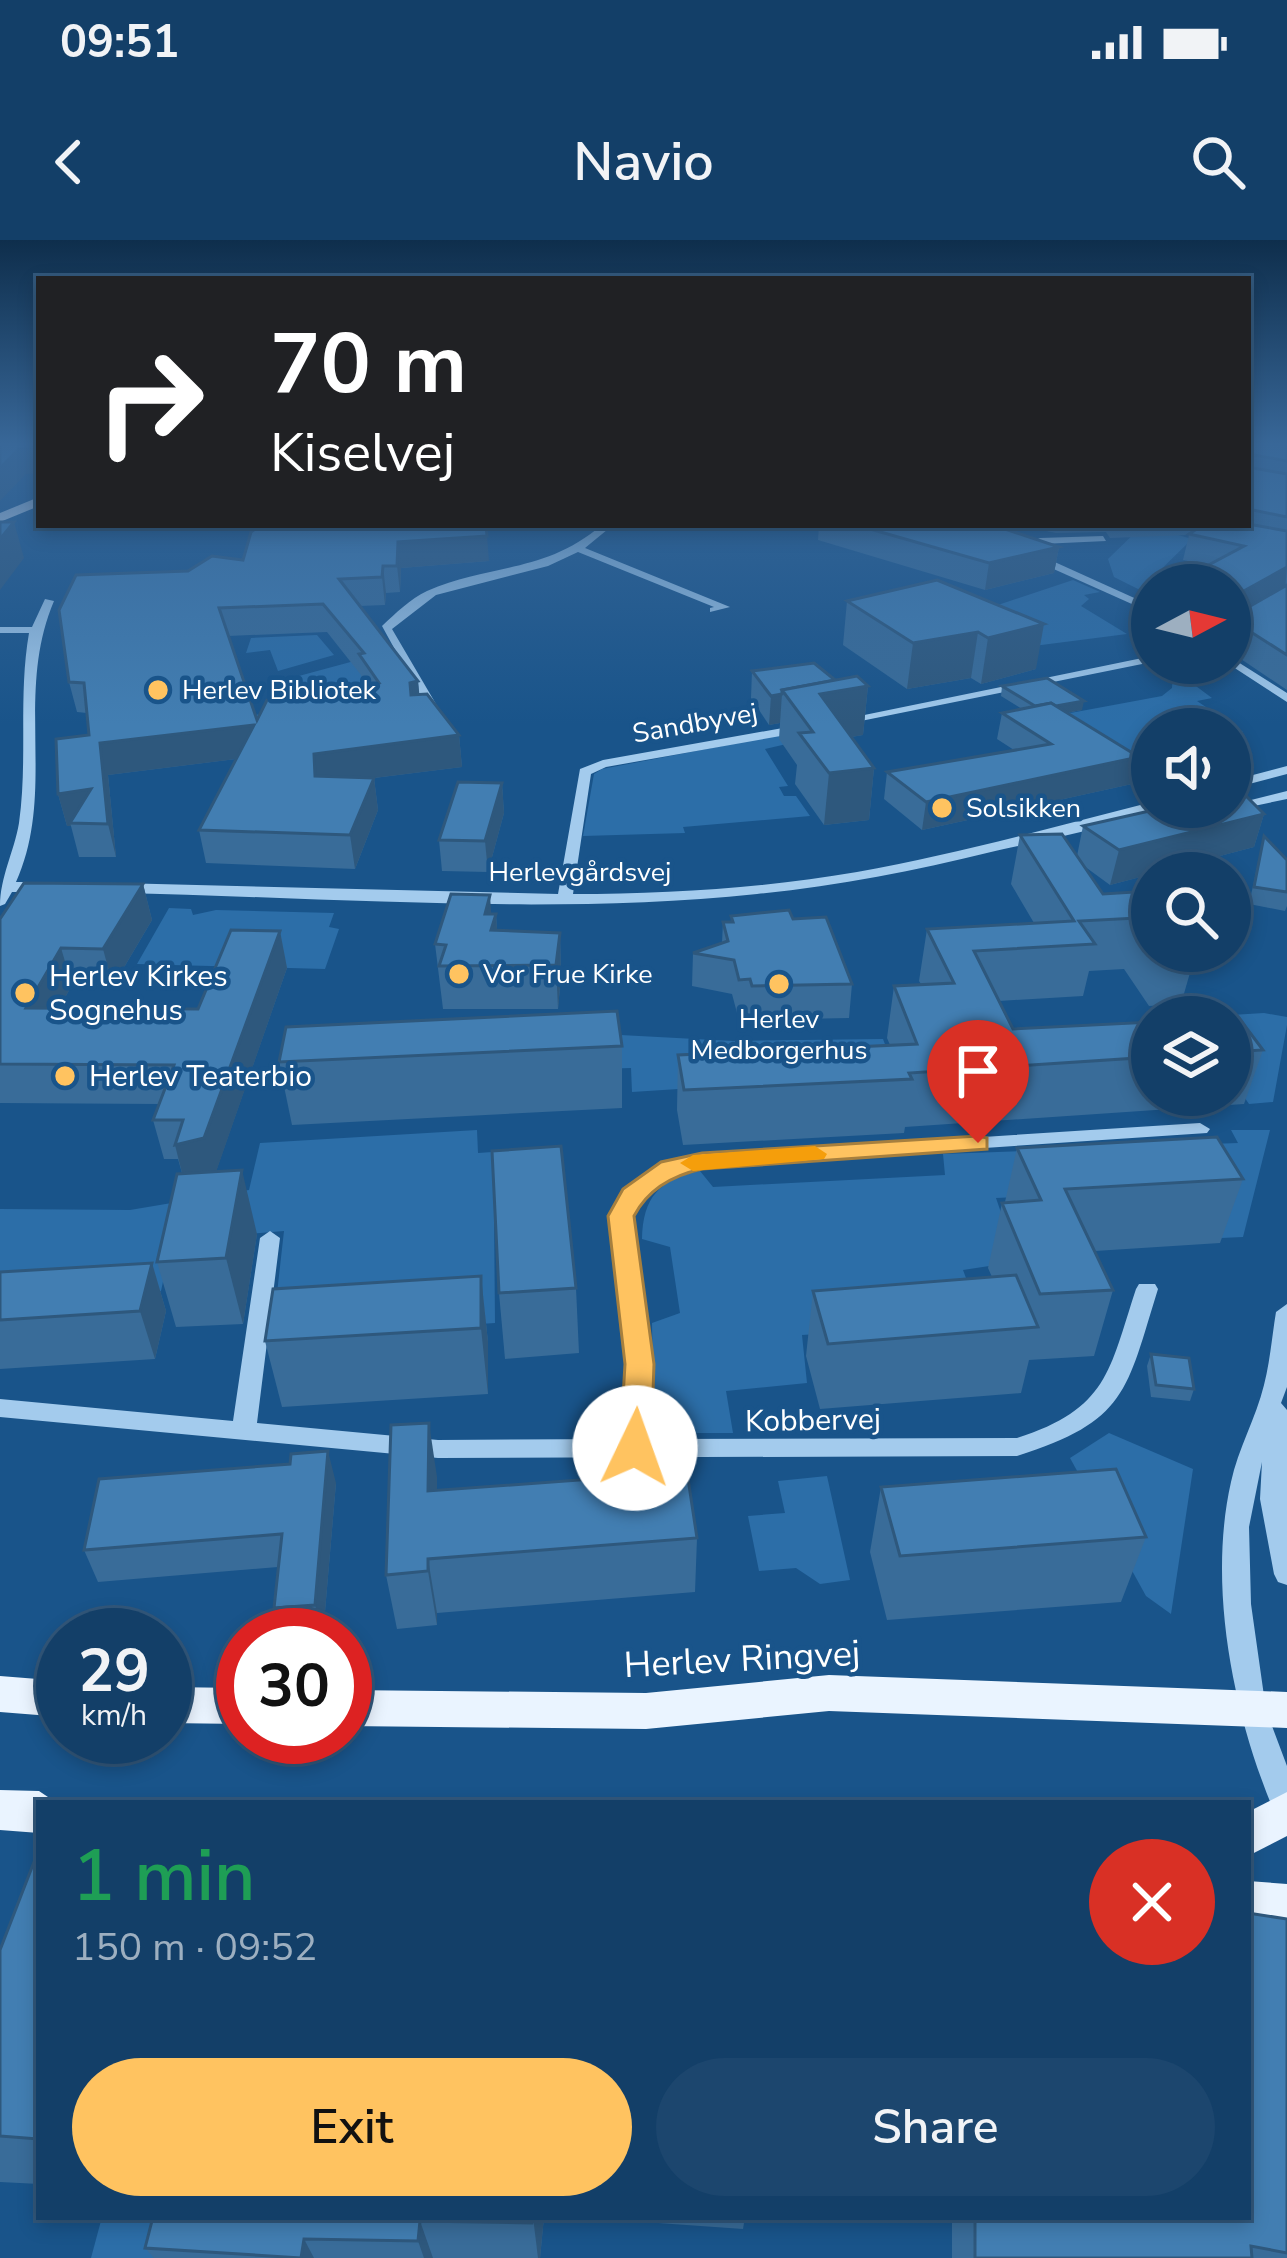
<!DOCTYPE html>
<html lang="en">
<head>
<meta charset="utf-8">
<style>
  :root { --surface:#133f68; --page:#1c466e; --text:#f1f3f6; --muted:#9dafc0; --line:#32587c; --accent:#ffc360 }
  body { margin:0; font-family:"Nunito Sans",sans-serif; background:var(--page); color:var(--text); height:100vh; display:flex; flex-direction:column; font-size:45px; white-space:nowrap }
  * { box-sizing:border-box; margin:0 }
  p { font-size:39px; color:var(--muted) }
  .icon { flex:none; width:66px; height:66px; fill:none; stroke:currentColor; stroke-width:2; stroke-linecap:round; stroke-linejoin:round }
  .map { position:relative; flex:1; overflow:hidden }
  .details { position:absolute; left:36px; top:1560px; width:1215px; height:420px; display:flex; flex-direction:column; background:var(--surface); border-radius:0px; box-shadow:0 6px 18px #0003,0 0 0 3px var(--line) }
  .details>* { flex:none }
  .guide { position:absolute; left:36px; top:36px; width:1215px; height:252px; border-radius:0px; box-shadow:0 6px 18px #0003,0 0 0 3px var(--line); background:#202124; color:#fff; overflow:hidden }
  .needle { width:78px; rotate:83deg }
  .controls { position:absolute; left:1131px; top:324px; display:grid; gap:24px }
  .controls a { display:grid; place-items:center; width:120px; height:120px; border-radius:50%; background:var(--surface); box-shadow:0 6px 18px #0003,0 0 0 3px var(--line); font-size:60px }
  .speed { position:absolute; left:36px; top:1368px; display:flex; gap:24px; font-size:60px; font-weight:700; text-align:center }
  .speed>* { display:grid; place-content:center; width:156px; height:156px; border-radius:50%; background:var(--surface); box-shadow:0 6px 18px #0003,0 0 0 3px var(--line); line-height:1 }
  .speed small { font-size:30px; font-weight:400 }
  .speed .limit { border:18px solid #d22; background:#fff; color:#111 }
  .pin { position:absolute; display:grid; place-items:center; width:102px; height:102px; color:#fff; margin:-123px -51px; border-radius:50% 50% 50% 0; rotate:-45deg; box-shadow:0 0 12px #0007 }
  .pin .icon { rotate:45deg }
  .me { position:absolute; width:132px; margin:-66px; rotate:3deg; stroke-linejoin:round; filter:drop-shadow(0 0 9px #0008) }
  .turn { display:flex; align-items:center; gap:42px; height:252px; padding:0 36px; font-size:54px }
  .turn .icon { width:156px; height:156px; stroke-width:2.5 }
  .turn b { display:block; font-size:84px; line-height:102px }
  .round { display:grid; place-items:center; flex:none; width:126px; height:126px; border-radius:63px; background:var(--page) }
  .head { display:flex; align-items:center; justify-content:space-between; height:204px; padding:0 36px }
  h1 { font-size:72px; font-weight:600; line-height:90px; color:#1e9e55 }
  .cta { display:flex; gap:24px; margin-top:auto; padding:24px 36px }
  .cta a { flex:1; height:138px; border-radius:72px; background:var(--accent); color:#111; font-size:48px; font-weight:600; line-height:138px; text-align:center }
  .cta a+a { background:var(--page); color:var(--text) }
  .status { display:flex; justify-content:space-between; align-items:center; height:84px; padding:0 60px; background:var(--surface); direction:ltr }
  .status svg { height:33px; fill:currentColor }
  header { display:flex; justify-content:space-between; align-items:center; height:156px; padding:0 36px; background:var(--surface); font-size:54px; font-weight:600 }
  .map>svg:first-child { display:block }
</style>
</head>
<body>
<div class="status"><b>09:51</b><svg viewBox="0 0 49 12"><path d="M0 12V9h3v3zM5 12V6h3v6zM10 12V3h3v9zM15 12V0h3v12zM26 1h20v11H26zM47 4h2v5h-2z"/></svg></div>
<header><svg class="icon" aria-label="back" viewBox="0 0 24 24"><path d="M15 5l-7 7 7 7"/></svg>Navio<svg class="icon" aria-label="search" viewBox="0 0 24 24"><circle cx="10" cy="10" r="6"/><path d="M15 15l6 6"/></svg></header>
<div class="map">
<svg width="1287" height="2018" viewBox="0 0 1287 2018">
  <rect width="100%" height="100%" fill="#19548a"/>
  <g fill="#2c6ea8">
    <polygon points="1143,285 1192,299 1140,350 1114,337 1108,319"/>
    <polygon points="1073,340 1100,352 1084,355 1089,359 1081,366 1127,394 941,418 996,399 989,368"/>
    <polygon points="317,395 334,415 278,431 270,410 246,413 251,398"/>
    <polygon points="369,417 387,439 349,446 367,471 66,517 64,498 295,470 284,440"/>
    <polygon points="1173,429 1212,458 1197,461 1243,492 1152,489 1152,517 1108,523 1038,479 1162,456 1172,448"/>
    <polygon points="796,492 804,500 765,509 788,546 779,547 784,556 796,556 810,576 683,587 685,593 583,596 594,534 602,529"/>
    <polygon points="169,668 191,669 193,675 216,670 334,673 329,687 339,689 325,729 137,724"/>
    <polygon points="1264,773 1287,777 1287,785 1273,862 1249,864 1230,836 1230,777 1199,777"/>
    <polygon points="374,782 733,801 883,799 904,855 772,843 632,852 631,828 563,830 346,790"/>
    <polygon points="477,890 478,913 523,910 564,968 494,973 495,1083 272,1098 284,991 172,1000 161,1051 12,1061 0,1041 0,969 130,970 249,950 260,903"/>
    <path d="M1231,890H1270L1243,997L1221,998L1193,948L996,958L1010,999L1009,1023L963,1030L983,1083L802,1095L807,1143L726,1151L733,1193H654L652,1083L680,1073L670,1007L642,999C643,957 659,940 700,931L713,947L945,935L943,914L1238,903Z"/>
    <polygon points="1109,1193 1193,1229 1171,1374 1146,1356 1070,1218"/>
    <polygon points="827,1236 850,1340 820,1344 796,1328 759,1331 748,1276 785,1273 778,1241"/>
    <polygon points="102,1977 190,1977 182,2018 91,2018"/>
  </g>
  <g fill="none" stroke-linecap="round" stroke-linejoin="round">
    <g fill="#a3cbed" fill-rule="evenodd">
      <path d="M602,285H613L585,308L730,367L710,372V368L714,367L578,312L548,326L436,355L392,389L443,476L433,479L382,386C396,373 410,359 427,351C491,323 544,334 602,285Z"/>
      <polygon points="1103,296 1106,301 1041,304 1016,313 1011,310 1040,298"/>
      <polygon points="1029,314 1037,314 1152,366 1152,373 1029,318"/>
      <path d="M45,359L54,361C14,455 57,551 16,642H50L58,647L50,652H12L5,664L0,666C0,637 14,612 19,583C28,520 18,456 29,393H0V387H32Z"/>
      <polygon points="1152,416 1152,422 841,485 835,481"/>
      <polygon points="1230,417 1287,453 1287,462 1227,423 1230,423"/>
      <path d="M805,484L811,488L809,491L606,527L591,534L573,654C668,654 764,648 857,632C957,614 1054,587 1152,562V567H1158C1116,587 1039,601 991,612C914,631 836,646 757,654C545,676 330,657 117,653L109,648L117,643L558,654L580,529L603,520Z"/>
      <polygon points="1287,526 1287,534 1230,549 1230,541"/>
      <polygon points="1287,551 1287,559 1230,571 1223,567"/>
      <path d="M1200,883L1210,889L1207,893L702,927C671,935 648,948 631,976L651,1124L648,1199L1017,1198C1108,1169 1109,1131 1136,1049L1139,1044H1155L1158,1049C1126,1152 1127,1181 1017,1216L438,1218L0,1177V1159L233,1181L260,998L270,991L280,998L257,1183L438,1200L624,1199L629,1124L611,976C633,939 660,925 702,915Z"/>
      <path d="M1287,1064V1147L1281,1163L1287,1170V1345L1278,1342L1274,1334L1260,1259L1262,1222L1249,1287L1251,1364L1266,1470L1287,1526V1580L1276,1576C1234,1478 1207,1348 1231,1242C1238,1209 1256,1178 1264,1145C1270,1122 1272,1096 1276,1072Z"/>
    </g>
    <g fill="#eaf4ff" fill-rule="evenodd">
      <polygon points="39,257 39,266 0,282 0,273"/>
      <polygon points="829,1435 1287,1452 1287,1488 829,1471 646,1489 345,1486 345,1450 646,1453"/>
      <polygon points="0,1436 63,1441 63,1477 0,1472"/>
      <polygon points="165,1447 243,1448 243,1484 165,1483"/>
      <polygon points="0,1550 39,1551 57,1563 39,1563 39,1593 0,1590"/>
      <polygon points="1287,1552 1287,1596 1248,1616 1248,1572"/>
      <polygon points="1248,1641 1287,1644 1287,1690 1248,1685"/>
    </g>
  </g>
  <g fill="#396c99" fill-rule="evenodd">
    <polygon points="1248,202 1287,202 1287,450 1232,413 1230,415 1230,345 1207,325 1183,320 1189,295 1110,298 1106,292 1056,293 1017,285 1248,285"/>
    <polygon points="819,285 993,285 1059,307 1054,333 985,350 818,300"/>
    <path d="M243,320L489,321L401,328L400,352L386,353L385,365L359,366L418,441L419,454L459,495L462,527L374,538L378,570L355,629L206,623L199,590L236,519L108,535L116,617H79L71,586H67L58,554L89,495L87,473L77,472L69,442L188,331ZM327,392L361,435L364,446L257,480L228,396Z"/>
    <polygon points="937,340 1036,429 981,444 971,438 907,449 843,405 847,361"/>
    <polygon points="1152,355 1152,407 1131,391 1137,363"/>
    <polygon points="752,431 868,446 863,495 851,497 874,528 869,580 824,585 795,544 797,525 779,499 780,483 769,485 751,458"/>
    <polygon points="1002,446 1082,470 1067,473 1139,517 1132,544 922,590 884,559 887,532 1014,510 997,499 1002,473 1022,469 1001,456"/>
    <polygon points="502,543 504,573 488,632 442,631 439,600"/>
    <polygon points="1264,574 1254,607 1110,645 1084,626 1103,654 1152,653 1152,711 1196,712 1181,764 1149,766 1124,729 1089,731 1083,756 999,761 1013,789 1152,782 1152,855 1230,855 1230,778 1263,810 1244,864 905,887 904,893 683,905 677,870 678,815 890,805 887,798 894,746 921,744 919,741 927,689 1034,683 1011,644 1020,595 1077,616 1083,586"/>
    <polygon points="1264,596 1287,620 1287,666 1285,671 1249,664"/>
    <polygon points="143,644 152,680 113,746 72,745 59,768 198,769 280,691 287,728 216,931 257,994 243,1084 176,1087 157,1022 182,933 178,919 164,919 153,880 159,864 0,863 0,679"/>
    <polygon points="491,674 496,674 497,690 560,693 561,736 558,769 443,769 435,704"/>
    <polygon points="731,676 793,679 852,744 849,778 750,780 748,773 737,773 732,754 692,746 693,713 722,703 723,682 731,682"/>
    <polygon points="622,806 622,868 292,885 279,822"/>
    <polygon points="1017,908 1243,939 1220,1003 1095,1011 1113,1050 1094,1116 1029,1120 1021,1153 820,1169 806,1116 813,1051 992,1037 988,1028 1002,963 1005,962"/>
    <polygon points="152,1023 166,1071 155,1119 0,1129 0,1032"/>
    <polygon points="481,1036 488,1102 488,1154 282,1167 265,1101"/>
    <polygon points="576,1048 579,1113 505,1119 499,1053"/>
    <polygon points="1151,1114 1194,1149 1190,1161 1151,1157 1147,1126"/>
    <polygon points="437,1237 437,1250 697,1298 695,1352 437,1373 437,1385 397,1389 386,1335"/>
    <polygon points="336,1243 323,1395 281,1395 274,1368 278,1327 98,1342 84,1310"/>
    <polygon points="881,1247 1146,1297 1121,1362 887,1380 870,1312"/>
    <polygon points="39,1609 39,1944 0,1942 0,1710"/>
    <polygon points="1287,1679 1287,2018 952,2018 952,1977 1248,1977"/>
    <polygon points="153,1977 544,1977 540,2018 154,2018 145,2008"/>
    <polygon points="573,1977 745,1977 743,1989"/>
  </g>
  <g fill="#2e587d">
    <polygon points="39,207 39,233 26,234 0,261 0,228 19,209"/>
    <polygon points="14,282 24,318 0,350 0,299"/>
    <polygon points="487,296 489,321 401,328 400,352 397,326 398,302"/>
    <polygon points="1059,307 1054,333 985,350 989,323"/>
    <polygon points="383,326 386,353 385,365 382,337"/>
    <polygon points="1287,327 1285,351 1230,383 1235,356"/>
    <polygon points="1044,384 1036,429 981,444 988,398"/>
    <polygon points="1240,385 1232,413 1230,415 1231,392"/>
    <polygon points="978,392 971,438 907,449 913,403"/>
    <polygon points="418,441 421,471 414,473 410,443"/>
    <polygon points="868,446 863,495 816,503 818,475 785,454"/>
    <polygon points="782,454 780,483 769,485 771,456"/>
    <polygon points="1084,461 1082,470 1038,478 1039,469"/>
    <polygon points="254,485 260,516 108,535 116,617 108,584 100,503"/>
    <polygon points="459,495 462,527 374,538 378,570 355,629 350,595 315,536 314,514"/>
    <polygon points="1139,517 1132,544 922,590 926,562"/>
    <polygon points="874,528 869,580 824,585 829,533"/>
    <polygon points="502,543 504,573 488,632 485,601"/>
    <polygon points="91,549 70,583 71,586 67,586 58,554"/>
    <polygon points="1264,574 1254,607 1110,645 1119,610"/>
    <polygon points="143,644 152,680 113,746 103,709"/>
    <polygon points="490,655 492,686 496,674 499,717 485,674"/>
    <polygon points="280,691 287,728 214,938 185,945 175,905"/>
    <polygon points="560,693 561,736 558,769 556,725"/>
    <polygon points="61,708 72,745 38,806 26,768"/>
    <polygon points="242,930 257,994 243,1084 226,1018"/>
    <polygon points="152,1023 166,1071 155,1119 140,1071"/>
    <polygon points="481,1036 488,1102 488,1154 481,1088"/>
    <polygon points="429,1183 437,1237 437,1305 428,1251"/>
    <polygon points="328,1211 336,1243 323,1395 315,1365"/>
    <polygon points="428,1319 437,1373 437,1385 428,1331"/>
    <polygon points="533,1977 544,1977 540,2018 538,2018"/>
    <polygon points="420,1981 433,2018 424,2018 418,2001"/>
    <polygon points="304,1999 314,2018 301,2018"/>
  </g>
  <g fill="#427eb2" stroke="#2e587d" stroke-width="3" fill-rule="evenodd">
    <polygon points="0,202 39,202 39,207 19,209 0,228"/>
    <polygon points="1248,202 1287,202 1287,221 1255,215 1249,220 1253,228 1287,234 1287,277 1248,269"/>
    <polygon points="0,282 14,282 0,299"/>
    <polygon points="1248,284 1287,291 1287,327 1235,356 1234,371 1240,372 1287,345 1287,415 1240,385 1230,392 1230,345 1171,345 1244,306 1189,294 1203,285"/>
    <path d="M261,285H486L487,296L398,302L397,326H383L382,337L339,339L418,441L410,443L411,455L427,454L459,495L314,514L315,536L374,538L350,595L199,590L254,485L100,503L108,584L70,583L91,549L58,554L56,499L89,495L84,443L69,442L59,370L76,335L188,331L212,316L243,320L251,292ZM323,364L364,413L359,414L379,443L267,460L257,480L219,368Z"/>
    <polygon points="856,285 993,285 1059,307 989,323"/>
    <polygon points="937,340 1044,384 988,398 978,392 913,403 847,361"/>
    <polygon points="1152,355 1152,374 1137,363"/>
    <polygon points="814,423 835,440 782,450 782,454 771,456 752,431"/>
    <polygon points="857,436 868,446 820,454 874,528 829,533 799,493 813,492 782,450"/>
    <polygon points="1047,438 1084,461 1056,466 1051,463 1035,466 1002,446"/>
    <polygon points="1051,463 1139,517 926,562 887,532 1051,504 1002,473"/>
    <polygon points="458,542 502,543 485,601 439,600"/>
    <polygon points="1230,550 1240,550 1264,574 1119,610 1083,586 1167,567 1230,567"/>
    <polygon points="1062,594 1103,654 1150,651 1152,653 1152,698 1137,678 1079,681 1095,704 974,711 1013,789 1152,782 1152,817 909,833 912,839 684,850 678,815 917,804 894,746 954,743 927,689 1074,681 1020,595"/>
    <polygon points="1264,596 1287,620 1287,652 1254,647"/>
    <polygon points="24,643 143,644 103,709 61,708 26,768 198,769 231,690 280,691 204,898 175,905 183,880 153,880 174,825 0,824 0,679"/>
    <polygon points="451,654 490,655 485,674 496,674 491,690 560,693 556,725 439,726 446,705 435,704"/>
    <polygon points="789,670 793,679 826,677 852,744 752,746 750,739 739,740 734,720 693,713 728,701 723,682 733,682 731,676"/>
    <polygon points="1161,711 1196,711 1196,712 1163,713"/>
    <polygon points="617,771 622,806 279,822 286,787"/>
    <polygon points="1230,778 1239,778 1263,810 1230,812"/>
    <polygon points="1217,897 1243,939 1065,949 1113,1050 1040,1054 1002,963 1041,960 1017,908"/>
    <polygon points="561,906 576,1048 499,1053 492,911"/>
    <polygon points="242,930 226,1018 157,1022 177,934"/>
    <polygon points="152,1023 140,1071 0,1080 0,1032"/>
    <polygon points="1016,1035 1038,1087 828,1104 813,1051"/>
    <polygon points="481,1036 481,1088 265,1101 273,1049"/>
    <polygon points="1151,1114 1189,1118 1194,1149 1156,1145"/>
    <polygon points="429,1183 428,1251 687,1232 697,1298 428,1319 428,1331 386,1335 391,1185"/>
    <polygon points="328,1211 315,1365 274,1368 282,1294 84,1310 99,1239 290,1224 291,1214"/>
    <polygon points="1116,1229 1146,1297 900,1316 881,1247"/>
    <polygon points="39,1609 39,1897 38,1899 0,1896 0,1710"/>
    <polygon points="1248,1673 1287,1679 1287,2013 1251,2006 1252,2018 975,2018 975,1977 1248,1977"/>
    <polygon points="153,1977 533,1977 532,1983 420,1981 418,2001 304,1999 301,2018 145,2008"/>
  </g>
  <linearGradient id="sky" x2="0" y2="1"><stop stop-color="#0e2e4c"/><stop offset="0.42" stop-color="#386798"/><stop offset="1" stop-color="#386798" stop-opacity="0"/></linearGradient>
  <rect width="1287" height="484" fill="url(#sky)"/>
  <path fill="#ffc360" stroke="#a67f3e" stroke-width="3" d="M978,896L987,898V909L702,929C674,935 648,949 634,976L654,1124L651,1208L647,1216H624L620,1208L625,1124L608,976L623,949L661,922L702,913Z"/>
  <polygon fill="#f59e0b" points="815,906 827,914 824,919 693,931 680,923 693,915"/>
  <g fill="#ffc360" stroke="#19548a" stroke-width="4.5">
    <circle cx="158" cy="450" r="12"/>
    <circle cx="942" cy="568" r="12"/>
    <circle cx="459" cy="734" r="12"/>
    <circle cx="779" cy="744" r="12"/>
    <circle cx="25" cy="753" r="12"/>
    <circle cx="65" cy="836" r="12"/>
  </g>
  <g text-anchor="middle" stroke-width="9" stroke-linejoin="round" paint-order="stroke">
    <g font-size="27" fill="#fff" stroke="#19548a" text-anchor="start">
      <text x="182" y="459">Herlev Bibliotek</text>
      <text x="966" y="577">Solsikken</text>
      <text x="483" y="743">Vor Frue Kirke</text>
      <text x="779" y="788" text-anchor="middle">Herlev<tspan x="779" dy="31">Medborgerhus</tspan></text>
    </g>
    <g font-size="27" fill="#fff" stroke="#19548a">
      <text transform="translate(695 483) rotate(-10)" y="9">Sandbyvej</text>
      <text x="580" y="641">Herlevgårdsvej</text>
    </g>
    <g font-size="30" fill="#fff" stroke="#19548a" text-anchor="start">
      <text x="49" y="746">Herlev Kirkes<tspan x="49" dy="34">Sognehus</tspan></text>
      <text x="89" y="846">Herlev Teaterbio</text>
    </g>
    <g font-size="30" fill="#fff" stroke="#19548a">
      <text transform="translate(813 1180) rotate(-1)" y="10">Kobbervej</text>
    </g>
    <g font-size="36" fill="#fff" stroke="#19548a">
      <text transform="translate(742 1418) rotate(-3)" y="13">Herlev Ringvej</text>
    </g>
  </g>
</svg>
<div class="controls">
<a><svg class="needle" viewBox="-14 -14 28 28"><path d="M0-13l5 13h-10z" fill="#e53935"/><path d="M0 13l5-13h-10z" fill="#9dafc0"/></svg></a>
<a><svg class="icon" aria-label="sound" viewBox="0 0 24 24"><path d="M4 9h4l5-4v14l-5-4H4zM17 9q2 3 0 6"/></svg></a>
<a><svg class="icon" aria-label="search" viewBox="0 0 24 24"><circle cx="10" cy="10" r="6"/><path d="M15 15l6 6"/></svg></a>
<a><svg class="icon" aria-label="layers" viewBox="0 0 24 24"><path d="M12 4l9 5-9 5-9-5zM3 14l9 5 9-5"/></svg></a>
</div>
<div class="speed"><div>29<small>km/h</small></div><div class="limit">30</div></div>
<div class="pin" style="left:978px;top:903px;background:#d93025"><svg class="icon" aria-label="arrive" viewBox="0 0 24 24"><path d="M6 21V4h12l-3 4 3 4H6"/></svg></div>
<svg class="me" style="left:635px;top:1208px" viewBox="-20 -20 40 40"><circle r="19" fill="#fff"/><path d="M0-13L10 11 0 6-10 11z" fill="#ffc360"/></svg>
<div class="guide">
<div class="turn"><svg class="icon" aria-label="right" viewBox="0 0 24 24"><path d="M7 20v-9h11M14 6l5 5-5 5"/></svg><div><b>70 m</b>Kiselvej</div></div>
</div>
<section class="details">
<div class="head"><div><h1>1 min</h1><p>150 m · 09:52</p></div><a class="round" style="background:#d93025;color:#fff"><svg class="icon" aria-label="close" viewBox="0 0 24 24"><path d="M6 6l12 12M18 6L6 18"/></svg></a></div>
<div class="cta"><a>Exit</a><a>Share</a></div>
</section>
</div>
</body>
</html>
